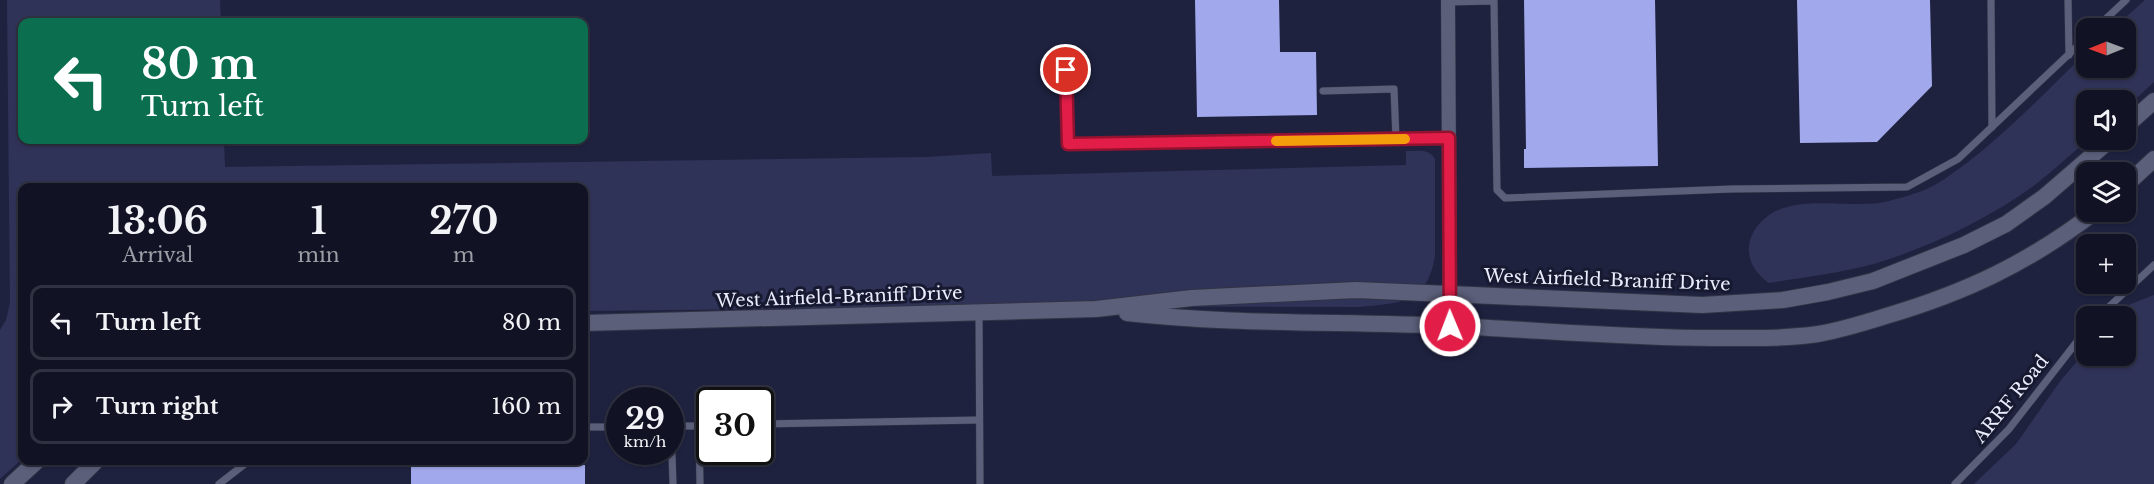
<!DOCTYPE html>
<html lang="en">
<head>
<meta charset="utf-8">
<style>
  :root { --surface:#111324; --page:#1a1c2c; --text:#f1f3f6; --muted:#9c9ea6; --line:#303241 }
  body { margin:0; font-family:"Libre Baskerville",serif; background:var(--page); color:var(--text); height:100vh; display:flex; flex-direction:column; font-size:22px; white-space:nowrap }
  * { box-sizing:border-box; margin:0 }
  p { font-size:20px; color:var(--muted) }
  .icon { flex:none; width:33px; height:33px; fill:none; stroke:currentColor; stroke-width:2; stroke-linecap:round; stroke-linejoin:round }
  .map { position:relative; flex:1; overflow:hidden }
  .drawer { position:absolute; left:18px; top:183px; width:570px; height:282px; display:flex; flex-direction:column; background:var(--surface); border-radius:12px; box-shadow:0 2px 4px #0004,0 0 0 2px var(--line) }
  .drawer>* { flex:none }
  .banner { position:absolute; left:18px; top:18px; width:570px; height:126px; border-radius:12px; box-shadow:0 2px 4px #0004,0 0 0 2px var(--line); background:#0b6e4f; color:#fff; overflow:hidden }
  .needle { width:39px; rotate:269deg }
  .buttons { position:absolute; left:2076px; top:18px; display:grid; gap:12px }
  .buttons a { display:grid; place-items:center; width:60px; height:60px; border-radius:12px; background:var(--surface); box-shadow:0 2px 4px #0004,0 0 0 2px var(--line); font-size:30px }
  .speed { position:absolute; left:606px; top:387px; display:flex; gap:12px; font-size:30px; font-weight:700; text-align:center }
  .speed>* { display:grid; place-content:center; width:78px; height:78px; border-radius:50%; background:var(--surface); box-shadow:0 2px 4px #0004,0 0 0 2px var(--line); line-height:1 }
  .speed small { font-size:15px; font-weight:400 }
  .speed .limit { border:3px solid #111; border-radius:9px; background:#fff; color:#111 }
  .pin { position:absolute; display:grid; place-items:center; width:51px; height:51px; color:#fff; margin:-26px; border:3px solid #fff; border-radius:50%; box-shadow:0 2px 6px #0007 }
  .me { position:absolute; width:66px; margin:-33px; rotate:359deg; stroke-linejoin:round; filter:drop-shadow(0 0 4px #0008) }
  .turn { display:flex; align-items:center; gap:21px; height:126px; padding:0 24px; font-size:27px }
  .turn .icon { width:78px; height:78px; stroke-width:2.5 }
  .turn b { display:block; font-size:42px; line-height:51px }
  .eta { display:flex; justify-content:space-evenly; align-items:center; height:102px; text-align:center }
  .eta b { font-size:36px; font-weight:700; line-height:42px }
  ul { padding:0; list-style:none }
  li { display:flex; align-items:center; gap:18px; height:75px; margin:0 12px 9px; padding:0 12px; border:3px solid var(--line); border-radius:12px }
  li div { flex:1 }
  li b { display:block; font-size:22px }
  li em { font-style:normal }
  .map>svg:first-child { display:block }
</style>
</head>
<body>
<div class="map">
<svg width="2154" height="484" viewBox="0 0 2154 484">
  <rect width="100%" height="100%" fill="#171930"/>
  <path fill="#1f223f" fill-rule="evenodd" d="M0,0H2154V484H0ZM22,22H584V140H22ZM2086,28H2126V68H2086ZM2086,100H2126V140H2086ZM2086,172H2126V212H2086ZM22,188H584V460H22ZM2086,244H2126V284H2086ZM2086,316H2126V356H2086ZM620,400H670V452H620ZM710,400H760V452H710Z"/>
  <g fill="#303358">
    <path d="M7,0H220L221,22H22V140H224L225,167L926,157L991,153L992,176L1406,165V151C1418,151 1429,148 1435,159V256C1427,304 1400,303 1358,307L1015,306L584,311V188H22V459L0,479V330L6,320L10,303Z"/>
    <path d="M2145,0H2154V82L2126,108V100H2086L2088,140C2071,154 2054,170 2036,184C1990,218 1932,246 1877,263C1842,273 1805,277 1769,283C1747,268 1741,243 1761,222C1791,190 1851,211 1889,201C1908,196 1927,191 1943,180C1996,145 2041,96 2086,53V68H2126V28H2114Z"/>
    <polygon points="2154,295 2154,484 1974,484 2016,444 2061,380 2086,351 2086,356 2126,356 2126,316 2118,316 2131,304"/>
  </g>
  <g fill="#a1a9ec">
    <polygon points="1195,0 1279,0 1280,52 1316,52 1317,115 1197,117"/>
    <polygon points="1524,0 1655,0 1658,166 1524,168 1524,149 1526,149"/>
    <polygon points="1797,0 1930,0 1932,86 1877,142 1800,143"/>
    <polygon points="585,465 585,484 411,484 411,466"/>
  </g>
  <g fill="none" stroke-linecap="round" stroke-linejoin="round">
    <g stroke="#323345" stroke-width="8">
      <g id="service">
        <polyline points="1991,0 1992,127"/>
        <polyline points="2068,0 2069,55"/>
        <polyline points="1448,2 1494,1 1497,190 1505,198 1731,189 1907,187 1958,159 2086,38"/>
        <polyline points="2096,28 2126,0"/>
        <polyline points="1066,70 1068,144 1449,138"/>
        <polyline points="1323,91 1394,89 1396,139"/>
        <polyline points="979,313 980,484"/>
        <polyline points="2099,316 2154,265"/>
        <polyline points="760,424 979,420"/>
        <polyline points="670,426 710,426"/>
        <polyline points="671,426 673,484"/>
        <polyline points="699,426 700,484"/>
        <polyline points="584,427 620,427"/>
        <polyline points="219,484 250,460"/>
        <polyline points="1955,484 2009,429 2086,330"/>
      </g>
    </g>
    <g stroke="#323345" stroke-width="15">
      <polyline id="minor" points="1448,0 1450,326"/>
    </g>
    <g stroke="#323345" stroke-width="18">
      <g id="tertiary">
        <polyline points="2126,126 2154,101"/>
        <polyline points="2126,185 2154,159"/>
        <path d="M1127,313C1235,325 1344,321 1452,326C1539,330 1626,338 1713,338C1748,338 1784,339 1818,334C1841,330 1864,323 1886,316C1967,292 2028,263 2095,212"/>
        <polyline points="584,323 1096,309 1192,298 1356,290 1702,305 1783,300 1828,292 1873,281 1964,245 2006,224 2044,197 2110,140"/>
        <polyline points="12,484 38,460"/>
        <polyline points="73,484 97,460"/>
      </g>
    </g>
    <use href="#service" stroke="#5b5f7a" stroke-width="7"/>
    <use href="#minor" stroke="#5b5f7a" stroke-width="14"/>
    <use href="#tertiary" stroke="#5b5f7a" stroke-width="16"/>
  </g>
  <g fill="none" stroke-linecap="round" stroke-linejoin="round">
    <g stroke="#92132f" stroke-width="15">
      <polyline id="route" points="1066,70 1068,144 1449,138 1450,326"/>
    </g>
    <use href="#route" stroke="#e11d48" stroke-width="10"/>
    <polyline stroke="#f59e0b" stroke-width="10" points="1276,141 1405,139"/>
  </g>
  <g text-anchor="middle" stroke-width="6" stroke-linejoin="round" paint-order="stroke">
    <g font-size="18" fill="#eaedfd" stroke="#171930">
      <text transform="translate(1607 280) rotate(2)" y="6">West Airfield-Braniff Drive</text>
      <text transform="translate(839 297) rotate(-2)" y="6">West Airfield-Braniff Drive</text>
      <text transform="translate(2011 399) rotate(-51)" y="6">ARRF Road</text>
    </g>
  </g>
</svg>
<div class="buttons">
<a><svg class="needle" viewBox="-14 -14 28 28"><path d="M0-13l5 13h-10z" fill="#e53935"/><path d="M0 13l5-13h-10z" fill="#9c9ea6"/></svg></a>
<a><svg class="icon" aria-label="sound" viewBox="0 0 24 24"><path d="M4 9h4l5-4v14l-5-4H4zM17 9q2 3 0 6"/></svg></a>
<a><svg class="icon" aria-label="layers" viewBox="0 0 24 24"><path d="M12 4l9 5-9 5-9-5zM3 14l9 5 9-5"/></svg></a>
<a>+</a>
<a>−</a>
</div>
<div class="speed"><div>29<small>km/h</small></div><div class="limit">30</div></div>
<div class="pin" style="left:1066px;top:70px;background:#d93025"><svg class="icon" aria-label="arrive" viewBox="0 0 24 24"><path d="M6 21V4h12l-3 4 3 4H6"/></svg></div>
<svg class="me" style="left:1450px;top:326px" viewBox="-20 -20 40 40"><circle r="17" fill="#e11d48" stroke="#fff" stroke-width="3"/><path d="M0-11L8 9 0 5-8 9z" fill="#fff"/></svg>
<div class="banner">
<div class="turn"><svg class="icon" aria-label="left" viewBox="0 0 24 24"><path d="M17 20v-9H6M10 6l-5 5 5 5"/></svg><div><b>80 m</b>Turn left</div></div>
</div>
<section class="drawer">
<div class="eta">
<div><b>13:06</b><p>Arrival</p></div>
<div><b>1</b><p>min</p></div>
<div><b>270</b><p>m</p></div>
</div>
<ul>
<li><svg class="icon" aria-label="left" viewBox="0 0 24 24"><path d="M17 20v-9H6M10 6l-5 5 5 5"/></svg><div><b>Turn left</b></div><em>80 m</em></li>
<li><svg class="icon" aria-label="right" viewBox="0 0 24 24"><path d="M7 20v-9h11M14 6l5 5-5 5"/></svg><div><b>Turn right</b></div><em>160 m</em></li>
</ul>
</section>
</div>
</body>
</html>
